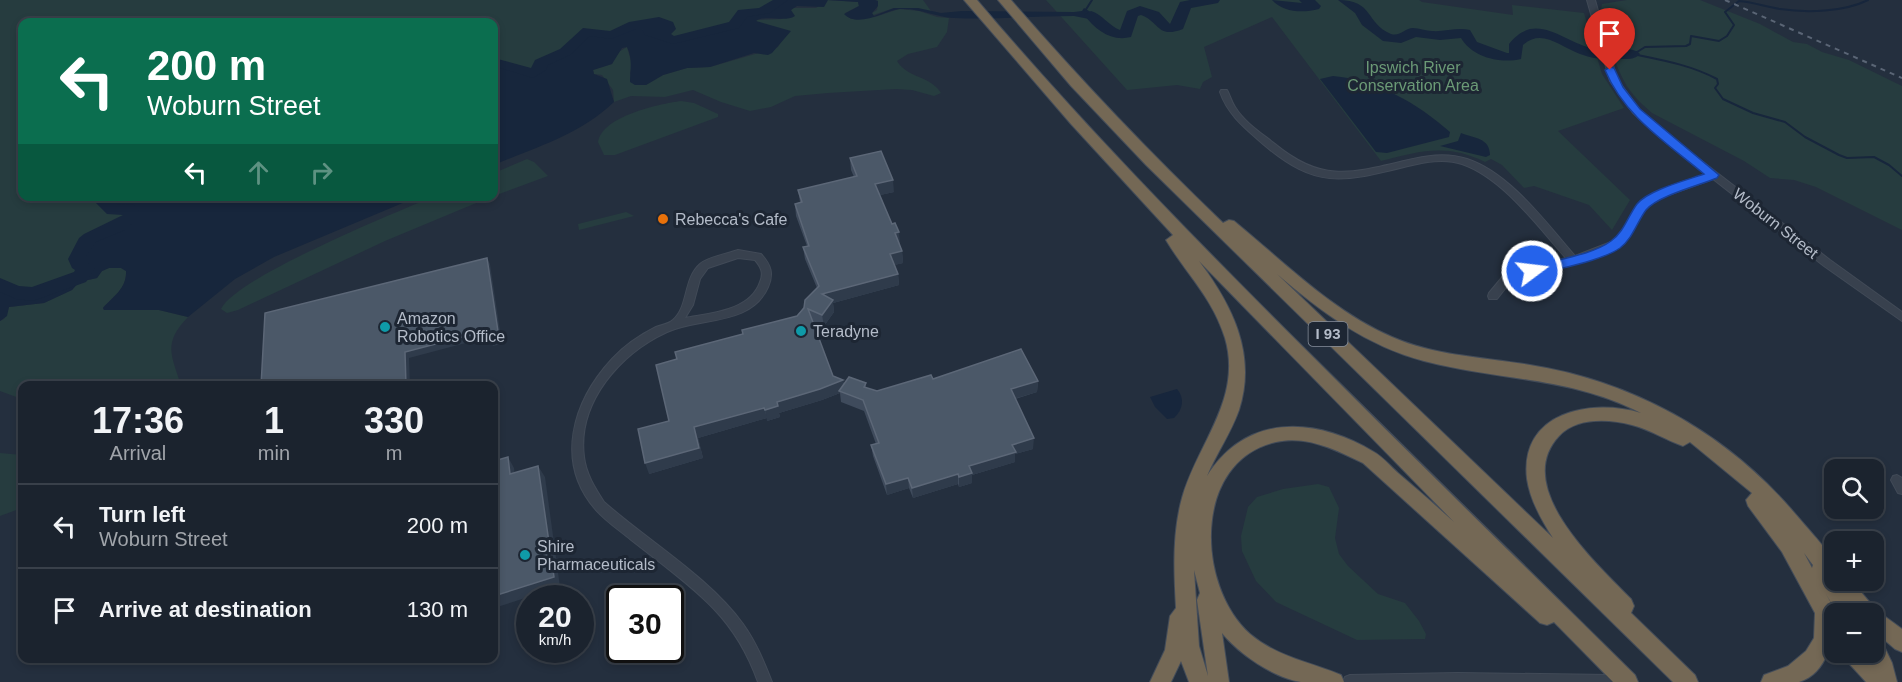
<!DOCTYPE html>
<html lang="en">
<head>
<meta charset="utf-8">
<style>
  :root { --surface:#1b232e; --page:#242b36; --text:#f1f3f6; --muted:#a0a4aa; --line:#39404a }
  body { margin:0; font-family:Helvetica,sans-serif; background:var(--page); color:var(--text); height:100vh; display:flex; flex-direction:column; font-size:22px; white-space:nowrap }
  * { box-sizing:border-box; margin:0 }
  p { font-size:20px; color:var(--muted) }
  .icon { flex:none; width:33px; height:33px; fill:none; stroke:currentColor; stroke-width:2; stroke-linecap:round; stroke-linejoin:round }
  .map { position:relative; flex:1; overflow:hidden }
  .side { position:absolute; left:18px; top:381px; width:480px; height:282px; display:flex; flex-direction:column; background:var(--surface); border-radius:12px; box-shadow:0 3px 9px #0003,0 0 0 2px var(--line) }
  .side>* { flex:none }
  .hud { position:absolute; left:18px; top:18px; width:480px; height:183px; border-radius:12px; box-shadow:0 3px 9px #0003,0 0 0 2px var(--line); background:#0b6e4f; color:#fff; overflow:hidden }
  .fabs { position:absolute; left:1824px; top:459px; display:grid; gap:12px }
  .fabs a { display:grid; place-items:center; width:60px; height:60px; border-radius:12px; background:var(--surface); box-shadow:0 3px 9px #0003,0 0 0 2px var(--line); font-size:30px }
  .speed { position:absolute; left:516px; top:585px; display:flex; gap:12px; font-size:30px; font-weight:700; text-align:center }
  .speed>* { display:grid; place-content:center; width:78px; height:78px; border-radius:50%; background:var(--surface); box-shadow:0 3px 9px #0003,0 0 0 2px var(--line); line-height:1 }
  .speed small { font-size:15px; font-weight:400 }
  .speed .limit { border:3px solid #111; border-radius:9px; background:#fff; color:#111 }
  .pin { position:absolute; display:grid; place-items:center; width:51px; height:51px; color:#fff; margin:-62px -26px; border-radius:50% 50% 50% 0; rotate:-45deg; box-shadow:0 0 6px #0007 }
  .pin .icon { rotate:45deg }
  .me { position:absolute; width:66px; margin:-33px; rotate:75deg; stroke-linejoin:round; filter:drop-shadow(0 0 4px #0008) }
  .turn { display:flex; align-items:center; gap:21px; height:126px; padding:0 30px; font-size:27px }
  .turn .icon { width:78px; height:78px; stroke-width:2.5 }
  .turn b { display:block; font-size:42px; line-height:51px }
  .lanes { display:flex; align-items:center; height:57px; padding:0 30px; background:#0003; justify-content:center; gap:30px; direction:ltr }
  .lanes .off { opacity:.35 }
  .eta { display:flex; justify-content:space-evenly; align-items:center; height:102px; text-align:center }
  .eta b { font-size:36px; font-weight:800; line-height:42px }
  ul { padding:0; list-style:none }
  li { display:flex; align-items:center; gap:18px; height:84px; padding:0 30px; border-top:2px solid var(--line) }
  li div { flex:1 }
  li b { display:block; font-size:22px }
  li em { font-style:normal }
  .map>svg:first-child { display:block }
</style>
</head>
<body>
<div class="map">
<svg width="1902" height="682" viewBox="0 0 1902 682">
  <rect width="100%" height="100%" fill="#242f3e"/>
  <g fill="#263c3f">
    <path d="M0,0H781L763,12L737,18L734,25C690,27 681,52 636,26L611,35L596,32L576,40L565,52L540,63L541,67C530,79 507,66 494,62V22H22V196L102,197C105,208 121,206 131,211V218L119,226L102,232L80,277L33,294L16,292L0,284Z"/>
    <path d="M827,0L858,2L859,6L845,13L851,19L875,17L899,9L919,11L937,17L949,18L947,32L937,47L908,54L897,61C908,79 930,75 941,93L934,96L912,90L896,89L828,93L795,96L771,107L750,111L721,102L693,90L665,97L631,96L614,102L613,90L602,75L594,74L593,70L612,64L617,53L627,47L632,65L630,74L646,85L663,75L687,68L710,67L762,52L778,47L784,37L758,24L756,20L782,19L793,8H816Z"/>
    <polygon points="875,0 923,0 931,11 894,8 873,15 872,13 877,10 878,1"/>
    <path d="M1046,0H1419L1422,2L1513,15L1512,5L1584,13L1602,74L1624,108L1558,131L1630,200L1612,230L1589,205L1534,186L1524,188L1502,165L1491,159L1485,162C1447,143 1420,151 1381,161L1272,17L1204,47L1212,77L1203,82L1200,89L1177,85L1127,90Z"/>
    <path d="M1627,0H1700L1760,24L1793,42L1807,44L1822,52L1849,60L1902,86V230L1816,187L1794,180L1770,178L1744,161L1652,113C1644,106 1635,98 1629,89C1619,76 1597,18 1602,4Z"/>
    <path d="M681,101L694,103L718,114V117L615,155H604L598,142C602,116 659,104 681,101Z"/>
    <polygon points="527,159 534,162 548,176 494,196 494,173"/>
    <path d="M435,196H493L385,241L238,310L227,313L221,309C236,277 397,212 435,196Z"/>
    <polygon points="626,212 634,216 579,230 578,224"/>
    <path d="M109,268H121L126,271C127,288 114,296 103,308L104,310H159L188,317C163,343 171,354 181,385L22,386V429L19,398L0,391V321L4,319L9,307L44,303L72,290L79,282L97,278L102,271Z"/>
    <polygon points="0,453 22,455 22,508 0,516"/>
    <polygon points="1318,484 1329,487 1339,508 1335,538 1339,554 1348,566 1378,594 1405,603 1419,621 1426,634 1425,639 1357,640 1276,602 1256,581 1242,551 1241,536 1248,507 1257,497 1283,489"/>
  </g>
  <g fill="#17263c">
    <path d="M781,0H875L878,1V6L872,13L874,16L894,8H918L941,13L962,11L1074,12L1082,11L1084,8L1104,20L1111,30L1104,32L1089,19L1074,16C1034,16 994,20 954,18C936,17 919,8 900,9C885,10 859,29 844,14L859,6L858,2L828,0L824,7L797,6L791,10L795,16C784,23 767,14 756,21L791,31L772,53L768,55L754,53L710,67L687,68L663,75L646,85H635L630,82C630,70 633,59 627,47L622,48L612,64L593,70L594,74L607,79L614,102C578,136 538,146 494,165V62L530,74L535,73L541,67L540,63L565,52L581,35L588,31L611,35L636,26C680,52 691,27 734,25C745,6 743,15 760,12C767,11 776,4 781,0Z"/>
    <path d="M1333,76C1377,80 1417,103 1450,132L1449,137L1387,153L1376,152L1320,79Z"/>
    <path d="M1461,133C1474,138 1490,138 1490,155L1486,157L1440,146L1458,141Z"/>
    <path d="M102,197L103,196L417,197L274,257L235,279L188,317L159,310H104L103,308C114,296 127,288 126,271L121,268H109L102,271L97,278L79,282L72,290L44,303L9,307L7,316L0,321V284L17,292L33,294L80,277L86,268L78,264L76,259L85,242L90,238L119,226L131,218V211L128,209L113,210L101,198Z"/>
    <path d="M1177,389C1185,398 1183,410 1174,418L1167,419L1155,407L1150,397Z"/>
  </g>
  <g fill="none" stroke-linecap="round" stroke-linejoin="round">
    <g stroke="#17263c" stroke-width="2">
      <polyline points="1085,11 1092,0"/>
      <path d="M1633,54C1662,60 1691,65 1717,79L1718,84L1715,88L1723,99L1753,113L1785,122L1805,137L1839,155L1847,158L1874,157L1889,165L1902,176"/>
      <path d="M1634,54L1645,47L1686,46L1690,44L1691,36L1719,41L1727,36L1734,25L1725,12L1739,1C1753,2 1766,7 1780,9C1807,13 1844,12 1868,0"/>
    </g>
    <g fill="#17263c" fill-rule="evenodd">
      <polygon points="773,0 788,0 770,13 747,17 739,28 673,44 645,35 642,29 636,29 611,39 590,36 570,55 548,65 546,70 533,78 494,66 494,58 531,68 535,60 560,49 583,28 610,31 629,22 659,17 673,22 676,29 671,34 674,36 729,22 738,10 759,8"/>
      <path d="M1190,0H1220L1218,3L1191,8L1183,29C1157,39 1160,22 1141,15L1138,16L1131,37C1111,42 1096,30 1084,15L1091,11C1102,14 1109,26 1120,30L1127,11L1140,6L1159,12L1170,24L1180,2Z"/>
      <path d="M1272,0L1302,3L1299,0H1315L1321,6L1319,9C1303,13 1284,13 1272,0Z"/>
      <path d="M1338,0C1374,0 1365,23 1391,34C1400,37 1405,28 1413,28C1419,28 1426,31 1432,31C1444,32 1458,27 1470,30L1477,42L1507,53H1509V44C1536,9 1565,44 1595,49C1607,51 1632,45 1640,54C1635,59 1630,59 1623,59C1608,60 1593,59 1580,54C1560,47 1542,28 1523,45L1521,59C1500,64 1472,57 1461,38L1440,40L1416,37L1401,43L1383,41L1362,25L1355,13Z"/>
      <polygon points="94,196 110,196 117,204 134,205 139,211 139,218 125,230 96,242 84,259 95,268 86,282 33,301 16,299 0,292 0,278 19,286 32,287 74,272 75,270 72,268 68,259 79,238 84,234 123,215 107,214 95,202"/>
    </g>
    <g stroke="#414a57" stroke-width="2">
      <g id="minor">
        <path d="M1587,0H1595L1617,79L1639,109L1672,138L1830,260L1902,312V321L1824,266L1713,179L1660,198L1646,207L1626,239L1617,248L1584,261L1511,281L1497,299H1489L1488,296L1489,293L1504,275L1566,258C1538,227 1503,178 1462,164C1444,158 1425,162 1408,166C1343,182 1317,190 1263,144C1245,128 1228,115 1220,92L1221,90H1227C1230,95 1231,101 1235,107C1244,122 1261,133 1275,144C1321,182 1350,174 1404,161C1425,156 1445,152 1467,159C1510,173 1546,223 1575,256L1611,242L1620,235L1640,203L1654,194L1707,174L1666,142L1633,113L1610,81Z"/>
        <path d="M738,250L761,254C771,265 774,274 768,287C751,326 700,317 667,332C621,353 577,402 584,457C586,474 595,488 604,502C648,541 709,577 743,624C756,642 764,662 772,682H758C748,654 735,631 714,609C689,583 659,562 630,539C619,530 606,521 596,510C554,462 573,401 612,359C625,345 640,335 656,327C661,325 669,324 673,320C689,306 683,279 700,264C706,258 729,253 738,250ZM738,258L755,260C761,267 764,273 760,282C750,311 711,313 685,318L693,305L700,279L708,268Z"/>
        <polygon points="1897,475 1902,478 1902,494 1898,493 1891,480 1893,476"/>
        <polygon points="1458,673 1609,675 1614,677 1616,682 1343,682 1345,677 1350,675"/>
      </g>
    </g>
    <g stroke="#434c59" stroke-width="2">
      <g id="highway">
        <path d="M964,0H977C1076,117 1183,227 1291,335C1405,449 1520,562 1635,675L1638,682H1613L1554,622L1547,625L1540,623L1363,463C1336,450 1307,435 1276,442C1192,461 1196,586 1250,634C1277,657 1310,662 1341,675L1344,682C1331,682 1315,682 1301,682C1274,678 1239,654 1222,633L1229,682H1189L1181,661L1171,682H1150L1165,650L1170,616L1176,608C1174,572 1172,534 1182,498C1197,444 1243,399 1225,338C1212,297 1187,275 1166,240L1173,235L1071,124ZM1199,261L1454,522C1435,505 1417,489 1398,473C1390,466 1383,457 1374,452C1315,417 1247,413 1207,476C1216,454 1231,433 1239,410C1257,354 1232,305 1199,261ZM1194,570L1200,593L1197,600L1208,676L1199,646Z"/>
        <path d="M998,0H1011C1078,77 1148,151 1223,223L1229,220L1234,221C1284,262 1332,311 1392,337C1435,356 1483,357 1530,365C1631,381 1723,431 1791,509C1800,520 1830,552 1834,562C1836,567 1834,575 1834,580H1851L1876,610L1902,629V652L1895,649L1874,631V614H1838L1826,594L1837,614H1834C1834,638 1828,673 1799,682C1788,682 1772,682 1761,682L1764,675L1788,666L1806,651L1814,638L1815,613L1782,552L1748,506L1746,500L1752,493L1690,442L1683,446C1666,440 1651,430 1632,425C1609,419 1577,417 1559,436C1511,487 1597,564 1631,599L1634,606L1631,613L1695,675L1698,682H1673L1146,165L1071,86ZM1277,274C1321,312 1367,346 1424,361C1500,381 1568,376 1641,413C1591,398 1519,412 1527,479C1530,500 1542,521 1553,538ZM1804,553L1813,565L1812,568Z"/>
        <polygon points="1874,637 1881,640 1892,663 1897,682 1866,682 1845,659 1842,652 1874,652"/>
      </g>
    </g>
    <use href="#minor" fill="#38414e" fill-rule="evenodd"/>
    <use href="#highway" fill="#746855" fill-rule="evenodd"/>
    <polyline stroke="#5a6575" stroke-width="2" stroke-dasharray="5 5" stroke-linecap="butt" points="1725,0 1902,78"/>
  </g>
  <polygon fill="#3f4b5c" points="850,158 894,192 880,195 902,251 903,263 894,265 898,274 899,285 833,303 834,312 824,326 812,322 833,376 843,380 844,385 866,383 866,388 877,391 933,379 1038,381 1037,392 1015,399 1033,449 1015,454 1015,462 972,475 972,483 959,487 958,484 913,498 909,488 887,495 873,456 871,445 876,444 864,411 841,402 840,393 822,400 779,413 780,417 767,421 767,418 698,438 703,458 649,474 669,421 677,359 743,334 797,316 817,288 805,259 803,247 807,246 796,216 795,204 800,202 798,190 854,177 851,170"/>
  <g fill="#2f3b4b">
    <polygon points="893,180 894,192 876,196 875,184"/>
    <polygon points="899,232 900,244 895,245 895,233"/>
    <polygon points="902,251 903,263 891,266 890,254"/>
    <polygon points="487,258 490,264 502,344 493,346 490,340"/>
    <polygon points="898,274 899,285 833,303 834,312 824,326 822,315 822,294"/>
    <polygon points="489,330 492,336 409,358 410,386 406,386 405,352"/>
    <polygon points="843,380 844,391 839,391 840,393 822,400 779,413 780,417 767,421 765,410 777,402"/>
    <polygon points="1038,381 1037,392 1010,400 1011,389"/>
    <polygon points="764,408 767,418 698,438 703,458 649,474 645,463 694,427"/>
    <polygon points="1034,438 1033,449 1015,454 1015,462 972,475 972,483 959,487 959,477 969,466 1012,445"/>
    <polygon points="508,457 514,468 516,485 510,474"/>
    <polygon points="538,466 545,477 560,587 494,608 494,596"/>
    <polygon points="958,474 958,484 913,498 912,488"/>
    <polygon points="908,478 909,488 887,495 886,484"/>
  </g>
  <g fill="#4b5868" stroke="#5c6777" stroke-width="1.5">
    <polygon points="881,151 893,180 875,184 892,224 895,223 899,232 895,233 902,251 890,254 898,274 822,294 833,300 822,315 808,309 833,376 843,380 820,389 777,402 778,406 765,410 764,408 694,427 699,448 645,463 638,429 669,421 656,365 677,359 675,352 743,334 742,330 797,316 804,308 805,300 819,286 803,247 809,246 795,204 802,202 798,190 857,176 850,158"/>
    <polygon points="487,258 499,338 490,340 489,330 405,352 406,386 261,386 265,313"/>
    <polygon points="1021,349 1038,381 1011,389 1034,438 1012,445 1016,452 969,466 972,473 959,477 958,474 912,488 908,478 886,484 871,445 879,443 863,400 839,391 849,377 866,383 864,387 877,391 931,375 933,379"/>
    <polygon points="508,457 510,474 538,466 554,577 494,596 494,461"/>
  </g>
  <path fill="#2563eb" stroke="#184099" stroke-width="1.5" d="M1610,67L1614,68L1623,87L1640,109L1719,175L1717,178C1700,185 1657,196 1646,210C1637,222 1633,238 1620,248C1602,261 1555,269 1532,276L1527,274L1525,271L1527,268C1551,260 1591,256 1611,241C1624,232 1628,216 1637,204C1648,190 1687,180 1704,174C1667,143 1624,116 1605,70Z"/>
  <circle fill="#e8710a" stroke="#1d2633" stroke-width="2" cx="663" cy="219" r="6"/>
  <g fill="#0f9aa8" stroke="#1d2633" stroke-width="2">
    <circle cx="385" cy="327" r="6"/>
    <circle cx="801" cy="331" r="6"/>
    <circle cx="525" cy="555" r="6"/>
  </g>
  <g text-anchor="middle" stroke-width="6" stroke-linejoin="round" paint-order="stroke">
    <rect fill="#1d2633" stroke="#878f9c" stroke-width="1.5" x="1308.5" y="322" width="39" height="24" rx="4.5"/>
    <g font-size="15" font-weight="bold" fill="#b4bcc9">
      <text x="1328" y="339">I 93</text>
    </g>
    <g font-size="16" fill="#6b9a76" stroke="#1d2633">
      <text x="1413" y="73">Ipswich River<tspan x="1413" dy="18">Conservation Area</tspan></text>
    </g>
    <g font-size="16" fill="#b4bcc9" stroke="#1d2633" text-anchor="start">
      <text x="675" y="225">Rebecca's Cafe</text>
      <text x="397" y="324">Amazon<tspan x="397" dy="18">Robotics Office</tspan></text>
      <text x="813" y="337">Teradyne</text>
      <text x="537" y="552">Shire<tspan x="537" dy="18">Pharmaceuticals</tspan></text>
    </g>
    <g font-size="16" fill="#b4bcc9" stroke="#1d2633">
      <text transform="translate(1776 223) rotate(38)" y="6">Woburn Street</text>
    </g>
  </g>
</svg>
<div class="fabs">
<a><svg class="icon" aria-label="search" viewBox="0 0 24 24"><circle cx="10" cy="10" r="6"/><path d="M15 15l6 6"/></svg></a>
<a>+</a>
<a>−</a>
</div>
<div class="speed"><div>20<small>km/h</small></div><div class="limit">30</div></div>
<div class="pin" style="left:1610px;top:70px;background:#d93025"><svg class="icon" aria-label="arrive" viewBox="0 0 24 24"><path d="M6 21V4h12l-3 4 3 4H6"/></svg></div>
<svg class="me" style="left:1532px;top:271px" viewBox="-20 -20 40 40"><circle r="17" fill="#2563eb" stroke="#fff" stroke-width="3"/><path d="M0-11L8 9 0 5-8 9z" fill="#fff"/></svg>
<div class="hud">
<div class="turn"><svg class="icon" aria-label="left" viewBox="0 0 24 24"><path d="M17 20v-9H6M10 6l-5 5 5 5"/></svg><div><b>200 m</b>Woburn Street</div></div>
<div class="lanes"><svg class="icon" aria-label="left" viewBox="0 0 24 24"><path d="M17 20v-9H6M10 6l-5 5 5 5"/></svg><svg class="icon off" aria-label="ahead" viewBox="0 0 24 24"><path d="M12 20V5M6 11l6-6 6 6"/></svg><svg class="icon off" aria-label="right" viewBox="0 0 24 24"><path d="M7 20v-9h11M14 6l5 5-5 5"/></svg></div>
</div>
<section class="side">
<div class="eta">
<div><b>17:36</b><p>Arrival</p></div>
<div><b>1</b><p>min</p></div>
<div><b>330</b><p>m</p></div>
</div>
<ul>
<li><svg class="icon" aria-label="left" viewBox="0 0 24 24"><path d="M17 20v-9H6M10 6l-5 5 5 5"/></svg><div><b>Turn left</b><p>Woburn Street</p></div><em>200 m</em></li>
<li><svg class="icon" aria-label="arrive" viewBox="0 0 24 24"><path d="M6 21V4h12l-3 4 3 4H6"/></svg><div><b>Arrive at destination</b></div><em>130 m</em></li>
</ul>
</section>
</div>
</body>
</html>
